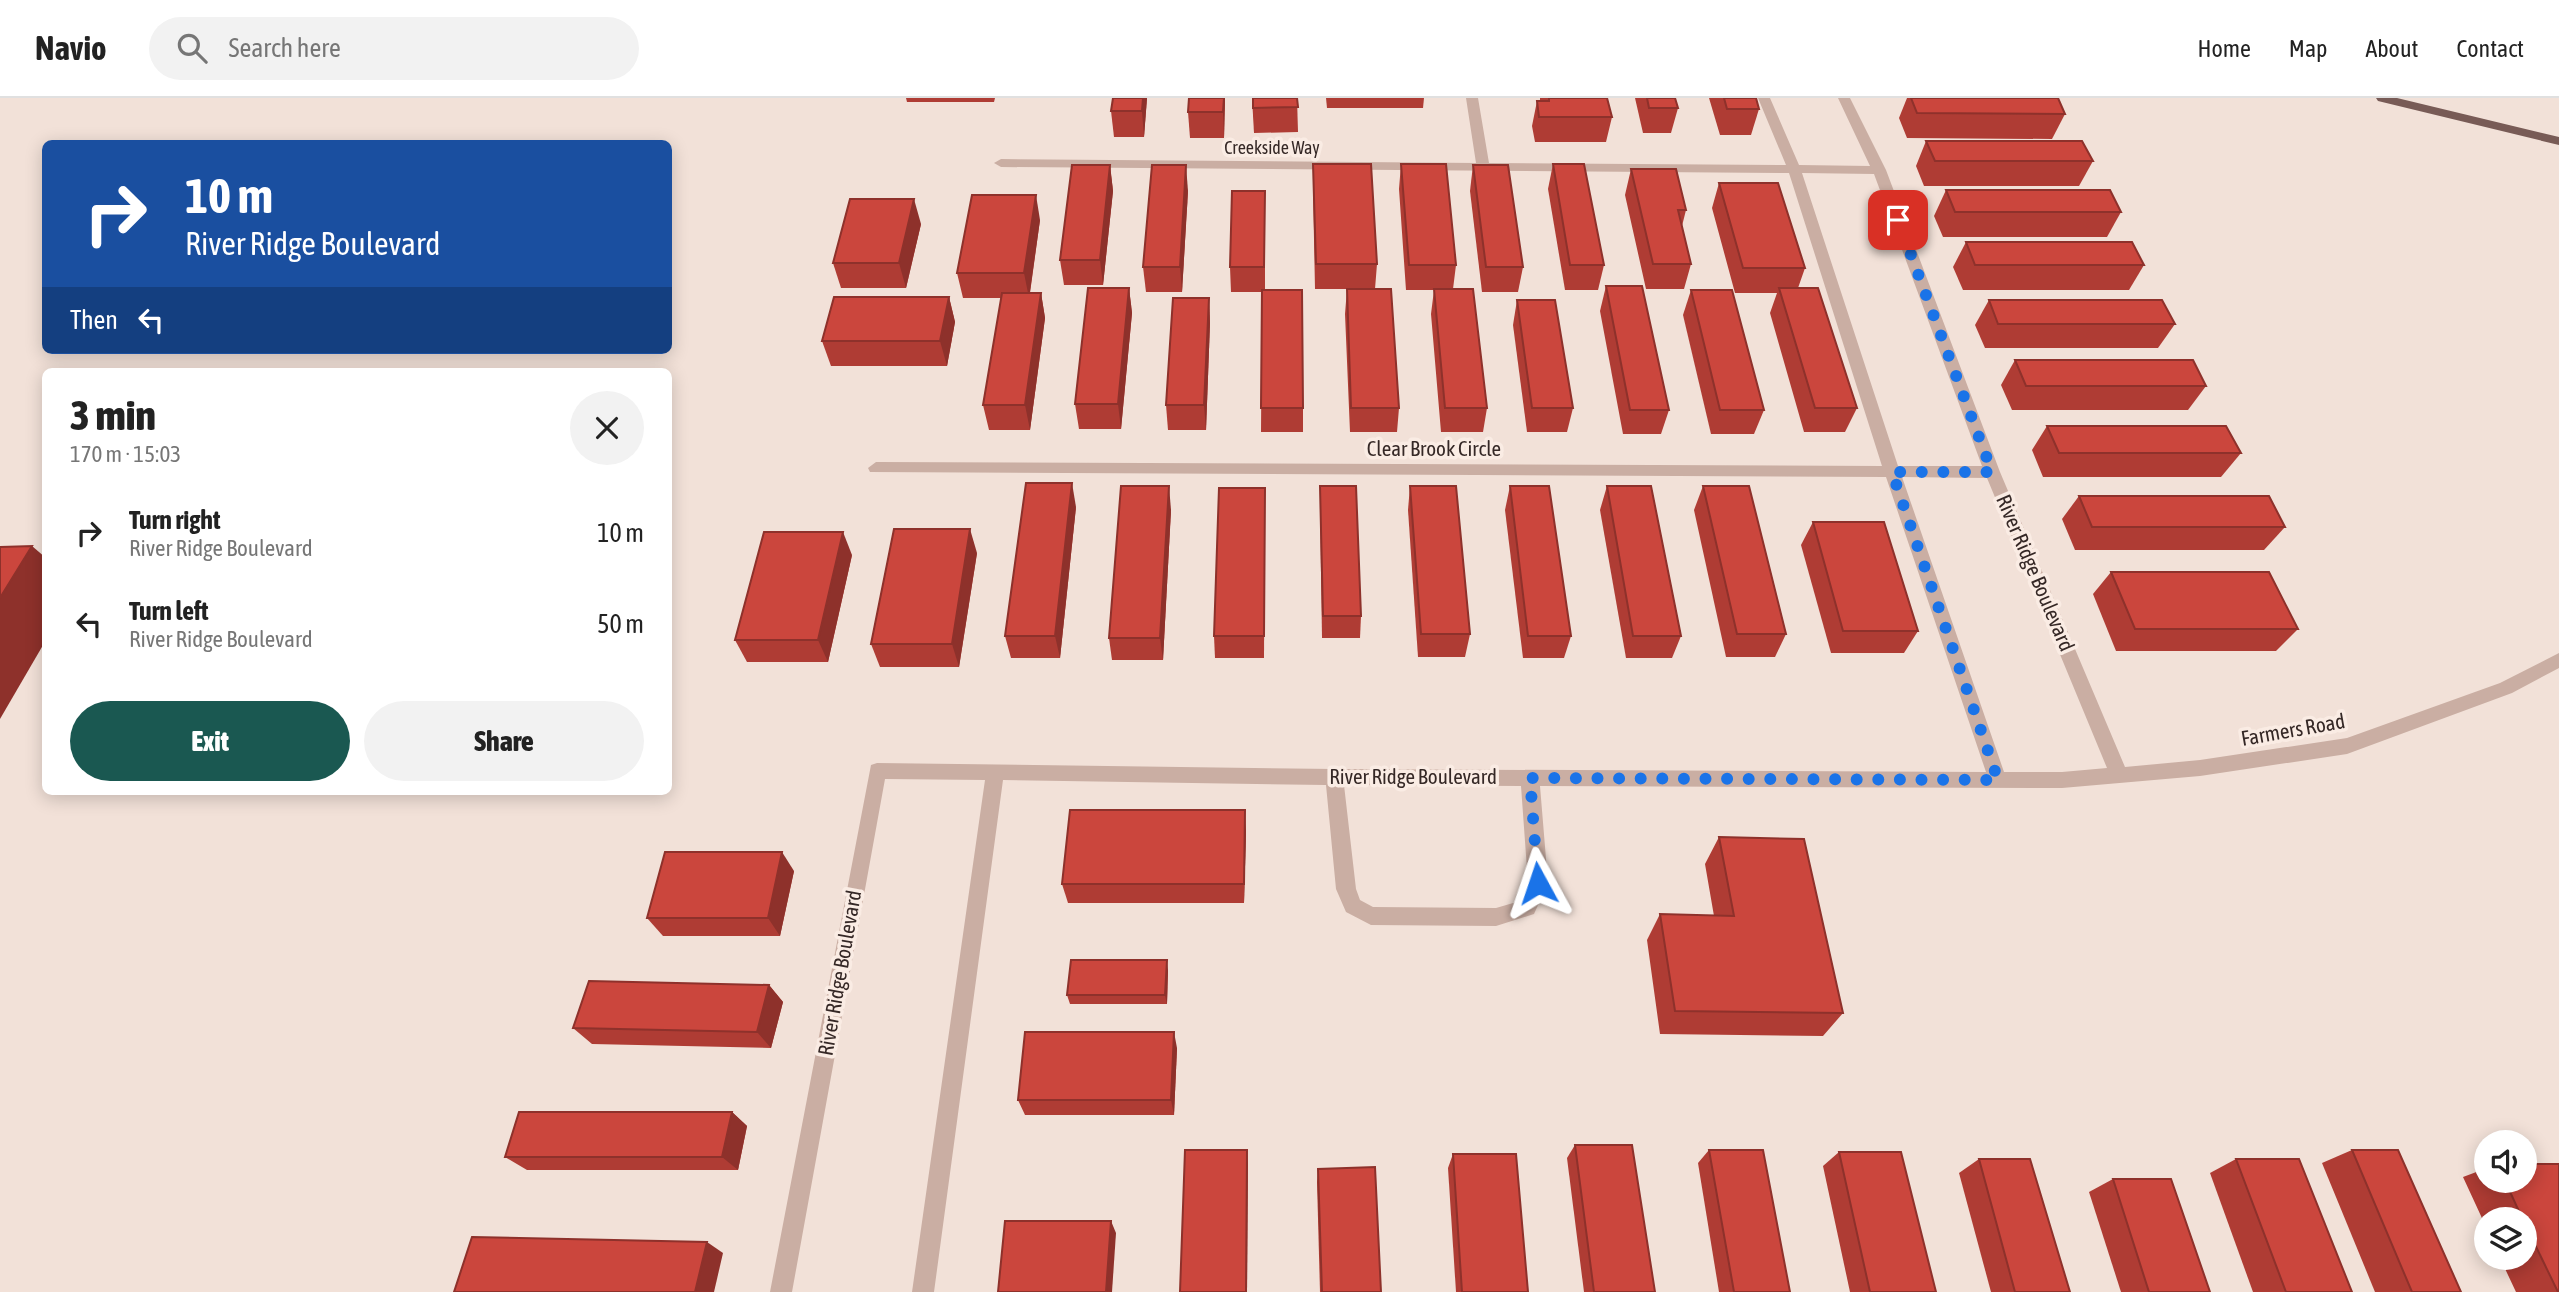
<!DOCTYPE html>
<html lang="en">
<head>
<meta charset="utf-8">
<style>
  :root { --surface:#fff; --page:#f2f2f2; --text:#222; --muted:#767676; --line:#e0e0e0; --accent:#1a5851 }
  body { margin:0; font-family:"Asap Condensed",sans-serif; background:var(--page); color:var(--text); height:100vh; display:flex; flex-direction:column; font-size:26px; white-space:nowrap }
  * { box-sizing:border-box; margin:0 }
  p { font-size:23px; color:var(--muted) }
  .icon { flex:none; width:38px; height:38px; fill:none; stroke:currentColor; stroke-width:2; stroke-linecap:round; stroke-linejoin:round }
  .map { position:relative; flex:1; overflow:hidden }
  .details { position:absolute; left:42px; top:270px; width:630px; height:427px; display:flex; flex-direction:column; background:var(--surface); border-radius:10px; box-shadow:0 4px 18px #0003 }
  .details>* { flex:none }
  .top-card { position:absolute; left:42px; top:42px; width:630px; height:214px; border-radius:10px; box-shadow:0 4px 18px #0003; background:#1a4fa0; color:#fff; overflow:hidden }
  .tools { position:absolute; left:2474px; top:1032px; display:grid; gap:14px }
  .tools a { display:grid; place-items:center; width:63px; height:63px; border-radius:50%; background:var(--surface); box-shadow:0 4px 18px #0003; font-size:35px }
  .pin { position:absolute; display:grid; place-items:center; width:60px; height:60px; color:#fff; margin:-30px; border-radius:14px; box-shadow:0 4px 10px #0006 }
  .me { position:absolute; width:77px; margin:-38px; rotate:355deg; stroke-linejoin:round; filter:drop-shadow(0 0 5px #0008) }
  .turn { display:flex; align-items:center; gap:24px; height:147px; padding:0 28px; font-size:32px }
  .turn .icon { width:91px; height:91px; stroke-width:2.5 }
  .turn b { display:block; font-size:49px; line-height:60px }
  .then { display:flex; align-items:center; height:66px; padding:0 28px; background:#0003; gap:14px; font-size:26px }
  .round { display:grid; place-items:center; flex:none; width:74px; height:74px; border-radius:37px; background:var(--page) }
  .headline { display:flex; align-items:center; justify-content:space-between; height:119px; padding:0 28px }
  h1 { font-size:42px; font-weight:800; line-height:52px }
  .button { display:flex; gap:14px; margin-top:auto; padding:14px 28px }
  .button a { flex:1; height:80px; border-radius:42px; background:var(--accent); color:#fff; font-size:28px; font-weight:800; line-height:80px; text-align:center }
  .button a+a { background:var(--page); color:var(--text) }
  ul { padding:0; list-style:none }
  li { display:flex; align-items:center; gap:21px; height:91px; padding:0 28px }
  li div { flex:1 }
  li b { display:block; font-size:26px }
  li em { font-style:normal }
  header { display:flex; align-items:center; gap:42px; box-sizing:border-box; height:98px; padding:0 35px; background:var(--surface); border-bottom:2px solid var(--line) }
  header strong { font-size:33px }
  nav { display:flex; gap:38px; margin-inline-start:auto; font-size:24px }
  .search { width:490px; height:63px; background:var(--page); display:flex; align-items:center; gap:18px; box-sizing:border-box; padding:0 24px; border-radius:38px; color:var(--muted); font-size:26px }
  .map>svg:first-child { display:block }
</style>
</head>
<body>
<header>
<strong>Navio</strong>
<div class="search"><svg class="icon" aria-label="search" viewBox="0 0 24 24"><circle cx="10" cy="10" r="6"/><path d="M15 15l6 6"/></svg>Search here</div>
<nav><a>Home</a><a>Map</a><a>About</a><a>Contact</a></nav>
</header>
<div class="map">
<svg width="2559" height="1194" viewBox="0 0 2559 1194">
  <rect width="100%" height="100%" fill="#f2e1d8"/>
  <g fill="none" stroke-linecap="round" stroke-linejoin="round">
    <path fill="#caaea3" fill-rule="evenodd" d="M1466,0H1478L1489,65L1786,67L1758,0H1770L1799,67L1870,68L1838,0H1850L1886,72L2000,374L2125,669L2200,662L2347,640L2500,585L2559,555V570L2512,595L2347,656L2200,678L2062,690L1540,688L1548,785L1534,816L1496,828L1371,827L1346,814L1336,791L1326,687L1003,682L934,1194H912L985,682L885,681L792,1194H770L871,667L877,665L1334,671L1986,674L1886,379L870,374L868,370L876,364L1882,368L1789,75L1001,69L994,65L1001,61L1476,65ZM1802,75L1874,76L1982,368H1898ZM1902,379L1987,380L2107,670L2062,674H2004ZM1344,687L1521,688L1528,785L1520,803L1496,810L1373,809L1360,802L1356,791Z"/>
    <polygon fill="#785b56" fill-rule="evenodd" points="2376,0 2397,0 2559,39 2559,47 2378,3"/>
  </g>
  <g fill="#af3c34">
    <polygon points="906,0 995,0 994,4 907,4"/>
    <polygon points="1147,0 1144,39 1114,39 1111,13"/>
    <polygon points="1189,0 1225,0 1224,40 1190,40 1188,14"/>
    <polygon points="1252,0 1297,0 1298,34 1254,35"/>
    <polygon points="1326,0 1424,0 1423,10 1327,10"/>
    <polygon points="1540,0 1607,0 1612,19 1606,44 1535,44 1532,28 1537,3 1540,3"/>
    <polygon points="1635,0 1675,0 1678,10 1671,35 1643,35"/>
    <polygon points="1709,0 1756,0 1759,11 1751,37 1720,37"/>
    <polygon points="1907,0 2058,0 2065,16 2052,41 1907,40 1899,20"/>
    <polygon points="1926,43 2093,63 2079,88 1924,88 1916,68"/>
    <polygon points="1313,66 1377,166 1375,191 1399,310 1397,334 1350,334 1345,216 1347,191 1315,191 1313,91"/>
    <polygon points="1401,66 1456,167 1453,191 1487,310 1483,334 1441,334 1431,216 1434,192 1406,192 1399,91"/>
    <polygon points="1553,66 1604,167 1598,192 1565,192 1548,91"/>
    <polygon points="1110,67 1113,93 1103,187 1064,187 1060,162"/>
    <polygon points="1473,67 1523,169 1518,194 1482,194 1470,93"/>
    <polygon points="1631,71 1686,112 1682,128 1691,166 1684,191 1646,191 1625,97"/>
    <polygon points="1719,85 1805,170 1798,190 1857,310 1845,334 1804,334 1770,215 1777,195 1735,195 1712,110"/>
    <polygon points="1946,92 2121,114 2107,139 1943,139 1934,118"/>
    <polygon points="1188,93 1182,194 1146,194 1143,169"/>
    <polygon points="1265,118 1265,192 1303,310 1303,334 1261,334 1262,194 1231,194 1230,169"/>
    <polygon points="1040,122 1030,195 1041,195 1045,220 1030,332 989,332 983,307 1001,200 963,200 957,175"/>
    <polygon points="921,126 906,190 841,190 833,165"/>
    <polygon points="1966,144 2144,167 2129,192 1963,192 1953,169"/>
    <polygon points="1606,188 1669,312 1661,336 1623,336 1600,213"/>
    <polygon points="1129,190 1132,215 1121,331 1079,331 1075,306"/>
    <polygon points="1691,192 1764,312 1754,336 1711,336 1683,217"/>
    <polygon points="949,199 955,224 947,268 831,268 822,243"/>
    <polygon points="1209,200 1210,225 1206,332 1168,332 1166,307"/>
    <polygon points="1517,202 1573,310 1567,334 1527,334 1513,227"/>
    <polygon points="1989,202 2175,226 2158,250 1985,250 1975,227"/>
    <polygon points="2015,262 2206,288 2188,312 2012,312 2001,287"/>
    <polygon points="2047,328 2241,355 2221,379 2043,379 2032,352"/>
    <polygon points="1320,388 1361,518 1360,540 1322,540 1320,412"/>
    <polygon points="1410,388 1470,536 1465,559 1418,559 1408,412"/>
    <polygon points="1510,388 1571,538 1564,560 1523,560 1505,412"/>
    <polygon points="1607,388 1681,538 1672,560 1626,560 1600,412"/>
    <polygon points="1703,388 1786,536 1775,559 1726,559 1694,412"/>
    <polygon points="1265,390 1264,560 1215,560 1214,538"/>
    <polygon points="2079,398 2285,429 2264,452 2075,452 2062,421"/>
    <polygon points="1076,409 1060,560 1011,560 1005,538"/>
    <polygon points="1171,412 1163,562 1112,562 1109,540"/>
    <polygon points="1813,424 1918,533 1904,555 1831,555 1801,447"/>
    <polygon points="977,455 959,569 880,569 871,546"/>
    <polygon points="852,457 828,564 747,564 735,542"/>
    <polygon points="2111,474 2298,531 2276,553 2116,553 2093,496"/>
    <polygon points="1246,732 1244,805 1068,805 1062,786"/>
    <polygon points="1719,739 1843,915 1823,938 1660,936 1647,842 1660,816 1714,818 1705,766"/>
    <polygon points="794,773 780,838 663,838 647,820"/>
    <polygon points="1168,872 1167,906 1070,906 1067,897"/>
    <polygon points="769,887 783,904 771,950 592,946 573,930"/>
    <polygon points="1177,950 1174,1017 1025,1017 1018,1002"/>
    <polygon points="732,1014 747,1028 738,1072 527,1072 505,1059"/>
    <polygon points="1575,1047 1655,1194 1584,1194 1567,1060"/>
    <polygon points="1709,1052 1790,1194 1719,1194 1698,1065"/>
    <polygon points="2352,1052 2461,1194 2375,1194 2322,1065"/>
    <polygon points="1839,1054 1936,1194 1850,1194 1823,1068"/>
    <polygon points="1453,1056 1528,1194 1456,1194 1448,1070"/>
    <polygon points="1979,1061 2070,1194 1991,1194 1959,1075"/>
    <polygon points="2236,1061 2352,1194 2253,1194 2210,1075"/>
    <polygon points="2487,1070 2487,1083 2525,1083 2559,1194 2516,1194 2500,1160 2525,1160 2525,1122 2487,1122 2487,1131 2463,1079"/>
    <polygon points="1318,1071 1381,1194 1320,1194 1317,1084"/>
    <polygon points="2113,1081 2210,1194 2121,1194 2089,1094"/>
  </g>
  <g fill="#8e312b">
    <polygon points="1143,0 1147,0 1144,39 1142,13"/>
    <polygon points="1224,0 1225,0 1224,40 1223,14"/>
    <polygon points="1110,67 1113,93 1103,187 1100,162"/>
    <polygon points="1186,67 1188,93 1182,194 1180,169"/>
    <polygon points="1036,97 1040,122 1029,200 1024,175"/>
    <polygon points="914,101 921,126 906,190 899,165"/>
    <polygon points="1129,190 1132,215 1121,331 1118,306"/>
    <polygon points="1041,195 1045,220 1030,332 1025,307"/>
    <polygon points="949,199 955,224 947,268 940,243"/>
    <polygon points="1209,200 1210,225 1206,332 1204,307"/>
    <polygon points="1072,385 1076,409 1060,560 1055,538"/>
    <polygon points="1169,388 1171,412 1163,562 1160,540"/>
    <polygon points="970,431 977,455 959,569 952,546"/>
    <polygon points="843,434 852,457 828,564 818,542"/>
    <polygon points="32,448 46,460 46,542 0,621 0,500"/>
    <polygon points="1245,712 1246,732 1244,805 1244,786"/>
    <polygon points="782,754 794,773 780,838 768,820"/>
    <polygon points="1167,862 1168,872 1167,906 1165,897"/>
    <polygon points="769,887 783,904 771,950 757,934"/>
    <polygon points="1174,934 1177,950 1174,1017 1171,1002"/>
    <polygon points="732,1014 747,1028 738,1072 722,1059"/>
    <polygon points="1247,1052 1248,1065 1247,1194 1246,1194"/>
    <polygon points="1111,1123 1116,1135 1112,1194 1106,1194"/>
    <polygon points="707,1144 723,1155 714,1194 695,1194"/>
  </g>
  <g fill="#cb463d" stroke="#8e312b" stroke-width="2">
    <polygon points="1113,0 1143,0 1142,13 1111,13"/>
    <polygon points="1189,0 1224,0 1223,14 1188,14"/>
    <polygon points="1253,0 1297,0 1298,9 1253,10"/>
    <polygon points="1549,0 1607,0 1612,19 1539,19 1537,3 1549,3"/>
    <polygon points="1647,0 1675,0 1678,10 1649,10"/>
    <polygon points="1724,0 1756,0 1759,11 1727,11"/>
    <polygon points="1911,0 2058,0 2065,16 1917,15"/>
    <polygon points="1926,43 2082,43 2093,63 1935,63"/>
    <polygon points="1313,66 1371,66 1377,166 1316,166"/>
    <polygon points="1401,66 1446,66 1456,167 1409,167"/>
    <polygon points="1553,66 1584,66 1604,167 1570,167"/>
    <polygon points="1072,67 1110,67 1100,162 1060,162"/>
    <polygon points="1152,67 1186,67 1180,169 1143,169"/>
    <polygon points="1473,67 1508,67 1523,169 1486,169"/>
    <polygon points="1631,71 1676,71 1686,112 1678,112 1691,166 1653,166"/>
    <polygon points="1719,85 1778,85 1805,170 1743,170"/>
    <polygon points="1946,92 2110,92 2121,114 1955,114"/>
    <polygon points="1232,93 1265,93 1264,169 1230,169"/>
    <polygon points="972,97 1036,97 1024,175 957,175"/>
    <polygon points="850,101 914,101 899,165 833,165"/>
    <polygon points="1966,144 2132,144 2144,167 1975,167"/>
    <polygon points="1606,188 1642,188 1669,312 1630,312"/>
    <polygon points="1088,190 1129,190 1118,306 1075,306"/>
    <polygon points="1779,190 1818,190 1857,310 1815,310"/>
    <polygon points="1347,191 1391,191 1399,310 1351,310"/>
    <polygon points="1434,191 1473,191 1487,310 1445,310"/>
    <polygon points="1262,192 1302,192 1303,310 1261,310"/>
    <polygon points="1691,192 1732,192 1764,312 1720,312"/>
    <polygon points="1002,195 1041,195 1025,307 983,307"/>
    <polygon points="834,199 949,199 940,243 822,243"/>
    <polygon points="1173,200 1209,200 1204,307 1166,307"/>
    <polygon points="1517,202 1555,202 1573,310 1532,310"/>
    <polygon points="1989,202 2162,202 2175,226 1998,226"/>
    <polygon points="2015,262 2193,262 2206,288 2026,288"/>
    <polygon points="2047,328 2226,328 2241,355 2059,355"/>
    <polygon points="1026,385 1072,385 1055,538 1005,538"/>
    <polygon points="1121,388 1169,388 1160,540 1109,540"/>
    <polygon points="1320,388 1356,388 1361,518 1323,518"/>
    <polygon points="1410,388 1456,388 1470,536 1421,536"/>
    <polygon points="1510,388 1549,388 1571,538 1528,538"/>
    <polygon points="1607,388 1651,388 1681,538 1633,538"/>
    <polygon points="1703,388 1749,388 1786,536 1737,536"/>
    <polygon points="1219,390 1265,390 1264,538 1214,538"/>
    <polygon points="2079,398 2269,398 2285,429 2092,429"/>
    <polygon points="1813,424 1884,424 1918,533 1843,533"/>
    <polygon points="894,431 970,431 952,546 871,546"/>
    <polygon points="764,434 843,434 818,542 735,542"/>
    <polygon points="32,448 0,500 0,449"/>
    <polygon points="2111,474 2269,474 2298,531 2135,531"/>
    <polygon points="1070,712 1245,712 1244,786 1062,786"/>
    <polygon points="1719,739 1804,741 1843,915 1675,913 1660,816 1734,818"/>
    <polygon points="665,754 782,754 768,820 647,820"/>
    <polygon points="1071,862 1167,862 1165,897 1067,897"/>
    <polygon points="589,883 769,887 757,934 573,930"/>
    <polygon points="1025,934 1174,934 1171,1002 1018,1002"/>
    <polygon points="519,1014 732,1014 722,1059 505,1059"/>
    <polygon points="1575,1047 1632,1047 1655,1194 1594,1194"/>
    <polygon points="1185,1052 1247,1052 1246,1194 1180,1194"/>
    <polygon points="1709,1052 1763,1052 1790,1194 1734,1194"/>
    <polygon points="2352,1052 2398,1052 2461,1194 2412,1194"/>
    <polygon points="1839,1054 1901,1054 1936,1194 1870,1194"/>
    <polygon points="1453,1056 1516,1056 1528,1194 1462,1194"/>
    <polygon points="1979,1061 2030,1061 2070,1194 2015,1194"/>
    <polygon points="2236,1061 2299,1061 2352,1194 2286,1194"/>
    <polygon points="2525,1066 2559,1066 2559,1194 2558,1194 2525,1126 2525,1122 2523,1122 2505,1083 2525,1083"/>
    <polygon points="1375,1069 1381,1194 1322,1194 1318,1071"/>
    <polygon points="2113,1081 2171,1081 2210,1194 2149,1194"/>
    <polygon points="1005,1123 1111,1123 1106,1194 998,1194"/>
    <polygon points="472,1139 707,1144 695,1194 454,1194"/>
  </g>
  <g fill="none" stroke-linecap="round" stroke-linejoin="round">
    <polyline stroke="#1a73e8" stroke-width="12" stroke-dasharray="0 21.6" points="1538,785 1530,680 1998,682 1892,374 1992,374 1898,122"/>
  </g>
  <g text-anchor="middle" stroke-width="7" stroke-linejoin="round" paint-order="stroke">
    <g font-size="18" fill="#352826" stroke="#faece4">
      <text x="1272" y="56">Creekside Way</text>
    </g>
    <g font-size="21" fill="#352826" stroke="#faece4">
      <text x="1434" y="358">Clear Brook Circle</text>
      <text transform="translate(2035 475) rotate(67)" y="7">River Ridge Boulevard</text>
      <text transform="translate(2293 632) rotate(-10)" y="7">Farmers Road</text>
      <text x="1413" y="686">River Ridge Boulevard</text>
      <text transform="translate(840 875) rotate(-80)" y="7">River Ridge Boulevard</text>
    </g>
  </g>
</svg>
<div class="tools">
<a><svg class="icon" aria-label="sound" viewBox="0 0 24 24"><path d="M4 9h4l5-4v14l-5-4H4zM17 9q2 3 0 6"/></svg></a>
<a><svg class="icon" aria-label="layers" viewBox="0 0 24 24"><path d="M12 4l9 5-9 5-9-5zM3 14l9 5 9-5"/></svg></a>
</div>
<div class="pin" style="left:1898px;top:122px;background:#d93025"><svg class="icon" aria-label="arrive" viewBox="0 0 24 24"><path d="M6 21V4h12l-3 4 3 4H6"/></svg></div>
<svg class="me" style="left:1538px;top:785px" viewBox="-20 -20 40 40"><path d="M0-17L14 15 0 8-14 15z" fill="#1a73e8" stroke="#fff" stroke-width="4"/></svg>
<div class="top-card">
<div class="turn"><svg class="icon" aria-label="right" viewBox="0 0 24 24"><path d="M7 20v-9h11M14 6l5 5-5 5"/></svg><div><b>10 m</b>River Ridge Boulevard</div></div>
<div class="then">Then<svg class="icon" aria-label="left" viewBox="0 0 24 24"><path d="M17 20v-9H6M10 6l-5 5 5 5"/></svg></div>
</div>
<section class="details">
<div class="headline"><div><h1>3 min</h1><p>170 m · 15:03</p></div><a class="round"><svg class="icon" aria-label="close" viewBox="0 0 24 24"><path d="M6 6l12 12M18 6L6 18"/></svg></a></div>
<ul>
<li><svg class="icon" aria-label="right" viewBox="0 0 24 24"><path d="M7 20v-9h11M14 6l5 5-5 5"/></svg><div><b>Turn right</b><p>River Ridge Boulevard</p></div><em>10 m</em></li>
<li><svg class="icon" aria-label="left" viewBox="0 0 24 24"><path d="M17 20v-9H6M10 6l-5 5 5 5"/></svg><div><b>Turn left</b><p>River Ridge Boulevard</p></div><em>50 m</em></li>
</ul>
<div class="button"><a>Exit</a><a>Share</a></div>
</section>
</div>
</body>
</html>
